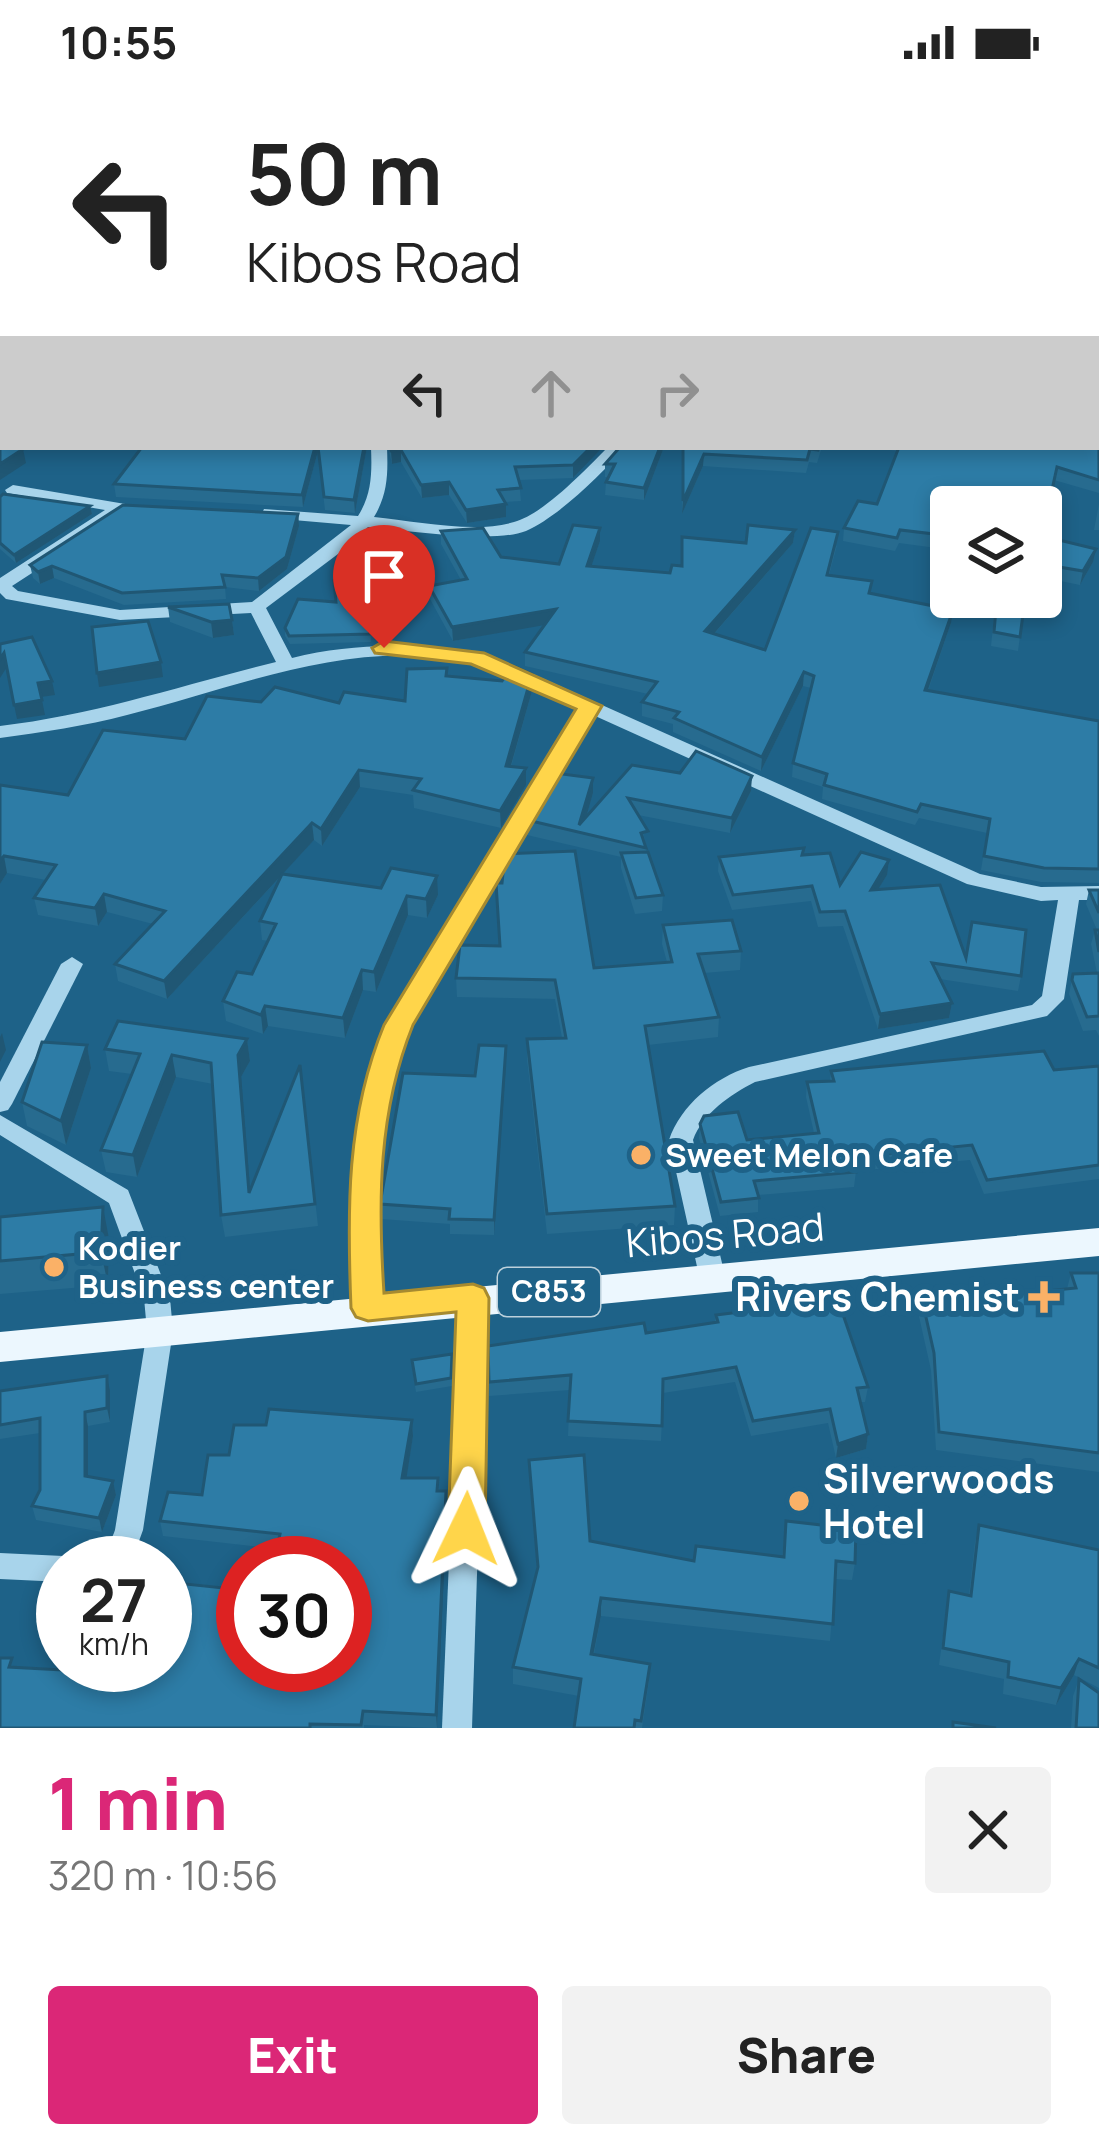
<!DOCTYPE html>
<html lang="en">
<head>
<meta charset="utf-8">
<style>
  :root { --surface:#fff; --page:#f2f2f2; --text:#222; --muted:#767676; --accent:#db2777 }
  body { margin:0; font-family:Manrope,sans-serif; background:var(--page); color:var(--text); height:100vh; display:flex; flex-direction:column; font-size:45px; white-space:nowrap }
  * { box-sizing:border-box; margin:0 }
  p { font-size:39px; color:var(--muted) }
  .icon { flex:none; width:66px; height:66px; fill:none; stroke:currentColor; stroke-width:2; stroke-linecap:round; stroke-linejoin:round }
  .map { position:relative; height:1644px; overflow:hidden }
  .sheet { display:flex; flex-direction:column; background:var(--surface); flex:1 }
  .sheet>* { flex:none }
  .guide { position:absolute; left:0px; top:0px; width:1101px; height:366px; box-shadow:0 6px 18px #0003; background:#fff; color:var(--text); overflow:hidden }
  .fabs { position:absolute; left:930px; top:402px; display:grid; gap:24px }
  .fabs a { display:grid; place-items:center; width:132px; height:132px; border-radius:12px; background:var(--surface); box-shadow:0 6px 18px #0003; font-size:60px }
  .speed { position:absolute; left:36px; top:1452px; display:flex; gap:24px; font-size:60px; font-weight:700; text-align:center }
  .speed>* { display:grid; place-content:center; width:156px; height:156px; border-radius:50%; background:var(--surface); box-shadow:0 6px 18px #0003; line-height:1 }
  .speed small { font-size:30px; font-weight:400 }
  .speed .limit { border:18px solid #d22; background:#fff; color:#111 }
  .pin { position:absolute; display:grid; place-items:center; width:102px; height:102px; color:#fff; margin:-123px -51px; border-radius:50% 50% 50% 0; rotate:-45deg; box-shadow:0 0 12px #0007 }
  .pin .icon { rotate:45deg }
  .me { position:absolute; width:132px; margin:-66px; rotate:2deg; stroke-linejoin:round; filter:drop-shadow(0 0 9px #0008) }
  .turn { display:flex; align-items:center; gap:42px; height:252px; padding:0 48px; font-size:54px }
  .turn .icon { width:156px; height:156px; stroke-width:2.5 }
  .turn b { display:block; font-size:84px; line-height:102px }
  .lanes { display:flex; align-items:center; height:114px; padding:0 48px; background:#0003; justify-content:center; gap:60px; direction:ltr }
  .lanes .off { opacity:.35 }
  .round { display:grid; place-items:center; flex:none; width:126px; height:126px; border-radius:12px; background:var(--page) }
  .head { display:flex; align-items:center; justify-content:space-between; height:204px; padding:0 48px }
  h1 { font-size:72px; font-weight:800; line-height:90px; color:var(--accent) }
  .action { display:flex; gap:24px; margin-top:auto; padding:24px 48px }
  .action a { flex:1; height:138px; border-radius:12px; background:var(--accent); color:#fff; font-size:48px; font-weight:800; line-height:138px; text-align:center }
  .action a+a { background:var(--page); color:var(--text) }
  .status { display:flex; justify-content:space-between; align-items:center; height:84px; padding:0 60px; background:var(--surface); direction:ltr }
  .status svg { height:33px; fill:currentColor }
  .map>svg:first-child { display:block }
</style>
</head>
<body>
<div class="status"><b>10:55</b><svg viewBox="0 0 49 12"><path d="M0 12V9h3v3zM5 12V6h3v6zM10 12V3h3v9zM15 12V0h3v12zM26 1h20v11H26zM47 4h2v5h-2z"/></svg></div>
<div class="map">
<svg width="1099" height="1644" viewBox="0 0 1099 1644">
  <rect width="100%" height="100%" fill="#1e6288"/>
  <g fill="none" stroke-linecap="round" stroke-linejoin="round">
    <g fill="#a8d4eb" fill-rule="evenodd">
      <rect x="0" y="223" width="3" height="8"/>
      <path d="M371,363H387C388,389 388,410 374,433C415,437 475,450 514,438C544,430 586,385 608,363H625C602,390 558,433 526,447C493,460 405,446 368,443L350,461L266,524L292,574C362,557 430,559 499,575L980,790L1041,803L1099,802V816H1079L1064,915L1047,932L755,998C730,1011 703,1029 693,1056L726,1196L722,1203L713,1206L704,1203L700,1196L669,1056C681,1021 714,994 749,983L1032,921L1042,912L1058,816L1041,817L967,800L593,631L410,941L389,1010L378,1080L376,1152L381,1224L377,1231L368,1234L359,1231C352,1215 353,1193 352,1175C349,1094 360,1017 388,941L578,624C548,611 517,592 486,583C363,548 244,602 127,631C85,642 43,648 0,654V642C95,631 183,601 276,578L251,529L120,536L6,515L0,509V494L105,426L7,409L5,406L13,401L143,423L151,428L143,433L123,430L12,502L18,507L120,526L252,518L351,441L270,434L262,429L264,425L358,432C372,410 372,389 371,363Z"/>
      <polygon points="72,873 83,880 12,1020 8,1026 0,1028 0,998 61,880"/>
      <path d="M0,1031L128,1106L170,1214L173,1247L143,1446L131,1479H94C101,1464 109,1464 115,1446L147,1247L144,1214L109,1119L0,1051Z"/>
      <polygon points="473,1203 482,1206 486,1213 472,1644 442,1644 460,1213 464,1206"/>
      <polygon points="0,1469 63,1472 74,1479 63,1479 63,1498 0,1495"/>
    </g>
    <polygon fill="#ecf7fe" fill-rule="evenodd" points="1099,1144 1099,1172 0,1278 0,1248"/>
  </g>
  <g fill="#276b8f">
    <polygon points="1099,112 1099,409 1054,396 1042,452 1093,478 1080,501 1041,493 1041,423 951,423 951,466 899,459 895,467 843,457 844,444 877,420 898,367 865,363 1098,363"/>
    <polygon points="142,363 367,363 355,429 325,426 318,367 303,423 116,413 114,400"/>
    <polygon points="388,363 603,363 573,394 519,396 521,417 505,418 506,433 467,439 449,411 422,414 401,378 392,380"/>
    <polygon points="620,363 664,363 644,416 605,411 606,398 608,393 605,393 605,380"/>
    <polygon points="683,363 822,363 817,379 809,378 806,389 703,382 682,430"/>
    <polygon points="0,413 90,422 92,430 16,479 0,465"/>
    <polygon points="1099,420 1099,446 1094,446"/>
    <polygon points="298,430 299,442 287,485 259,507 225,503 226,515 124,521 54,494 40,500 33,494 30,481"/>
    <polygon points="795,446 793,459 714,550 765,566 837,461 829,491 872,497 870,509 951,539 928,607 1099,637 1099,799 1041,798 981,786 987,749 919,734 915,741 822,715 823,703 792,693 793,679 811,604 803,602 761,687 673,648 673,640 642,632 642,618 648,610 525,582 525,568 545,540 453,557 430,515 429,502 461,496 441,460 441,447 501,473 559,480 600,457 591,482 670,489 681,482 746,459"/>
    <polygon points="368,496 371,558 290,560 285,552 285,544 336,518"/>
    <polygon points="996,513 1025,515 1018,567 991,562"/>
    <polygon points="168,523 232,536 234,551 213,554 170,538"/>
    <polygon points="532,590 532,607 511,683 526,701 501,744 414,724 413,711 360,703 322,762 314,756 282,790 438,811 427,834 408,831 376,908 363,906 345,954 268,942 263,950 226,937 223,917 252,890 268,857 262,856 260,837 282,791 167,915 118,897 115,880 153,840 107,828 98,842 38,831 34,814 46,796 7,789 0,800 0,701 68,711 261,618 405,617 446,592 502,597"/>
    <polygon points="680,689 751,707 730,749 638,731 647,763 646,768 663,811 662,827 635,830 621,784 621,773 527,751 527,736 593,694 593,709 586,733"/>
    <polygon points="803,771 840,801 887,791 878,805 966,873 1021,892 1018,907 940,895 952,919 949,934 878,945 843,842 818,843 811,817 732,826 718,787 719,773"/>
    <polygon points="1089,806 1099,806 1099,952 1096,946 1083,947 1069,910 1073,890 1097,889 1091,860 1095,846 1097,846 1086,820"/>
    <polygon points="663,841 741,867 740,886 704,889 719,933 718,953 648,961 675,1122 674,1141 547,1150 527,975 527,955 562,954 555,915 457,913 456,894 667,878 662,860"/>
    <polygon points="247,955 250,977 241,993 250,1106 300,981 318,1142 225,1153 221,1131 213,1000 176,993 137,1093 106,1088 101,1066 132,990 109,987 105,965"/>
    <polygon points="87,961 91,984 66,1061 27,1042 22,1018"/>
    <polygon points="506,978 494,1151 450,1150 450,1140 381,1135 380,1120 475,992"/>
    <polygon points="1099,982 1099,1095 984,1110 970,1076 856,1087 854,1103 758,1111 758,1128 720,1132 699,1054 700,1040 747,1056 814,1049 806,1013 807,998 830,997 831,987 1054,986"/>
    <polygon points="0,1133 109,1155 108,1201 0,1210"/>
    <polygon points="1071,1189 1099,1189 1099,1388 936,1366 931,1286 918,1228 921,1211 966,1215 1067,1205"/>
    <polygon points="716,1231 868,1303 865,1318 860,1318 868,1350 866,1365 836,1374 828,1339 751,1352 735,1298 663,1309 661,1357 568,1352 570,1306 489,1312 488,1262 646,1249 715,1238"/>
    <polygon points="452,1270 452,1302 416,1308 412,1284"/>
    <polygon points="0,1307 110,1307 110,1338 88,1342 88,1393 113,1397 116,1411 102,1448 36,1436 32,1422 40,1406 40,1349 0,1355"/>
    <polygon points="412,1336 413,1352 406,1394 438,1394 439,1407 446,1407 437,1644 364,1641 364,1644 0,1644 15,1583 62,1586 243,1581 277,1465 163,1452 160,1437 202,1411 229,1371 266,1341"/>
    <polygon points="529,1376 590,1457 694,1477 782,1473 786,1437 855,1479 852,1496 835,1495 830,1557 601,1532 594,1570 649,1597 642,1644 574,1644 579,1612 513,1600 513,1583 537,1487"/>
    <polygon points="979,1441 1099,1466 1099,1604 1074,1591 1056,1621 1003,1610 1004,1595 939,1581 949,1507 969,1511 975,1458"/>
    <polygon points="1079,1595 1099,1644 1071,1644 1073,1612"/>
  </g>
  <g fill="#205774">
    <polygon points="315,363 318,363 318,367 303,423 302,411"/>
    <polygon points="364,363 367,363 355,429 354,416"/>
    <polygon points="591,363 603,363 573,394 573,381"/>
    <polygon points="660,363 664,363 644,416 644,404"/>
    <polygon points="23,365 26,379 0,396 0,380"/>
    <polygon points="401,366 401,378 392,380 391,367"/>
    <polygon points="704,370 703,382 682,430 683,417"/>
    <polygon points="449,398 449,411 422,414 421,401"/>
    <polygon points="506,420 506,433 467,439 466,426"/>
    <polygon points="90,422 92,430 16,479 14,471"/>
    <polygon points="298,430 299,442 287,485 259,507 258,494"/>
    <polygon points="600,444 600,457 587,495 587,482"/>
    <polygon points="795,446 793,459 704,561 705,547"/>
    <polygon points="1096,465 1093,478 1080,501 1083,487"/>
    <polygon points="52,482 54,494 40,500 38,488"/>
    <polygon points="556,525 556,539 453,557 452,543"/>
    <polygon points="953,526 951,539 923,620 925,606"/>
    <polygon points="232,536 234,551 213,554 211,538"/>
    <polygon points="4,569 7,583 0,594 0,575"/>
    <polygon points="161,578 163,593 99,603 97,589"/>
    <polygon points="804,588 803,602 761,687 762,673"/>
    <polygon points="532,590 532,607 506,699 506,682"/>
    <polygon points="52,597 55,611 41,613 38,599"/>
    <polygon points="42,616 45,631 17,635 14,621"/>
    <polygon points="526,684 526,701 501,744 500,727"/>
    <polygon points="359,686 360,703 322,762 321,745"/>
    <polygon points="752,692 751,707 730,749 732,734"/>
    <polygon points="593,694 593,709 582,748 579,741"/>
    <polygon points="312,739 314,756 167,915 164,897"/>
    <polygon points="4,772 7,789 0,800 0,777"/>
    <polygon points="889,776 887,791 869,820 871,806"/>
    <polygon points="437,792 438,811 427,834 426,815"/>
    <polygon points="104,810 107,828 98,842 95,824"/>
    <polygon points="407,812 408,831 376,908 374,888"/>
    <polygon points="362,886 363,906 345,954 343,934"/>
    <polygon points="952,919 949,934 878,945 880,930"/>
    <polygon points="265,922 268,942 263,950 261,931"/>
    <polygon points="2,949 6,966 0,978 0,953"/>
    <polygon points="247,955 250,977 241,993 252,1130 238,971"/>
    <polygon points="87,961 91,984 66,1061 61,1037"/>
    <polygon points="506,962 506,978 494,1151 494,1136"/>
    <polygon points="172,971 176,993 137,1093 133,1071"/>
    <polygon points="103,1123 109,1155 108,1201 101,1168"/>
    <polygon points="107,1292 110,1307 110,1338 107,1324"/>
    <polygon points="85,1328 88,1342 88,1406 85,1392"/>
    <polygon points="412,1336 413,1352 404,1410 402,1394"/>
    <polygon points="868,1350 866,1365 836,1374 838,1360"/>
    <polygon points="113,1397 116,1411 102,1448 99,1434"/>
    <polygon points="446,1407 447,1423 437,1644 436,1631"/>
    <polygon points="601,1514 601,1532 590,1587 591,1570"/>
    <polygon points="1079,1575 1074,1591 1056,1621 1061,1604"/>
  </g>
  <g fill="#2d7ca6" stroke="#205774" stroke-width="3">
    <polygon points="0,0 971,0 975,3 0,4"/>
    <polygon points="985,0 1099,0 1098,104 1098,3 986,3"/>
    <polygon points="3,18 3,67 0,68 0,19"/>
    <polygon points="3,82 3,188 0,190 0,83"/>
    <polygon points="1098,112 1099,396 1057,383 1042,452 1096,465 1083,487 1041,480 1041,423 951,423 951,452 900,446 897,454 844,444 858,417 877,420 899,363 1098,363"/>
    <polygon points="0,357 3,358 3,363 23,365 0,380"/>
    <polygon points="142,363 315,363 302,411 114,400"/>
    <polygon points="318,363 364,363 354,416 324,413"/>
    <polygon points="390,363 591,363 573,381 515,383 521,404 498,406 506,420 466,426 449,398 421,401 401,366 391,367"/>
    <polygon points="620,363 660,363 644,404 606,398 615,380 605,380"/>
    <polygon points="683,363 819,363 818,366 810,365 807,376 704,370 683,417"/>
    <polygon points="3,410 90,422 14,471 0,459 0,413"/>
    <polygon points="123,421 298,430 286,473 258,494 222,491 225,503 122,509 52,482 38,488 30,481"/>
    <polygon points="573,441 600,444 587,482 670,489 672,481 682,482 682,453 746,459 748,441 795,446 705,547 765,566 811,444 838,448 827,491 872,497 869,509 953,526 925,606 1099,637 1099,785 1044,784 984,772 990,735 921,720 917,728 824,701 827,690 793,679 814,592 804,588 762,673 674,634 679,628 642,618 657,598 525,568 556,525 452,543 429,502 467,495 441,447 483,444 501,473 559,480"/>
    <polygon points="368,496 370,550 289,552 285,544 298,515 336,518 334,497"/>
    <polygon points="997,513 1025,515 1020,553 994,548"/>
    <polygon points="229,520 232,536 211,538 168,523"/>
    <polygon points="148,537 161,578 97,589 92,543"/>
    <polygon points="32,553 52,597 38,599 42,616 14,621 4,569 0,575 0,560"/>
    <polygon points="513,582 532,590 506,682 526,684 500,727 413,706 421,695 359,686 321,745 312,739 164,897 115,880 165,827 104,810 95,824 34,814 56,781 4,772 0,777 0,701 68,711 103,646 185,655 207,612 261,618 275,603 339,619 344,608 405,617 407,585 447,584 446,592 502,597"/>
    <polygon points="696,667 752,692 732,734 628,714 648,747 641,749 646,764 527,736 555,689 593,694 579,741 632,681 680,689"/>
    <polygon points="804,764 802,771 830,769 840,801 861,768 889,776 871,806 940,801 966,874 972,838 1026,846 1021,892 932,879 952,919 880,930 845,827 820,828 812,802 733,811 719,773"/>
    <polygon points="575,767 594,884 672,878 663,841 732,836 741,867 698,870 719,933 645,942 675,1122 547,1130 527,955 566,954 555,896 456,894 460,861 500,862 496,799 502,799 505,770"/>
    <polygon points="648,768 663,811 636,814 621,769"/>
    <polygon points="391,784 437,792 426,815 407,812 374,888 362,886 343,934 265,922 261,931 223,917 237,888 252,890 276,840 260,837 282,790 381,804"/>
    <polygon points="1089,806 1099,806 1099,829"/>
    <polygon points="1095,846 1099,846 1099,868"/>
    <polygon points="1099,889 1099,932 1087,933 1072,896 1073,890"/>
    <polygon points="118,937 247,955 238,971 249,1109 300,981 315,1120 221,1131 211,979 172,971 133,1071 101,1066 140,970 105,965"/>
    <polygon points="42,958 87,961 61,1037 22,1018"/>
    <polygon points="479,961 506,962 494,1136 449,1135 450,1125 380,1120 403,989 475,992"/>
    <polygon points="1044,967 1054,986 1099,982 1099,1081 987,1096 972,1061 853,1073 856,1088 754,1097 759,1114 721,1118 700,1040 704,1032 738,1028 747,1056 819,1049 807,998 834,997 831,987"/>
    <polygon points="103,1123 101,1168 0,1177 0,1133"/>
    <polygon points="1071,1189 1099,1189 1099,1369 939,1348 934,1269 921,1211 966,1215 1076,1204"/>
    <polygon points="838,1216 868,1303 857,1304 868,1350 838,1360 830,1325 753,1337 736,1283 663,1295 662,1342 568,1337 571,1291 489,1298 488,1262 644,1239 646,1249 718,1238 716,1231"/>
    <polygon points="452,1270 451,1294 416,1300 412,1276"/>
    <polygon points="107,1292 107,1324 85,1328 85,1392 113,1397 99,1434 32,1422 40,1406 40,1334 0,1341 0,1307"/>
    <polygon points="269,1325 412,1336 402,1394 438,1394 437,1407 446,1407 436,1631 363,1627 361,1641 310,1640 310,1644 0,1644 0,1574 12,1574 9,1583 62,1586 63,1581 165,1581 165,1505 167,1498 243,1506 243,1581 345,1581 345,1479 273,1479 280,1450 160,1437 168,1408 202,1411 208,1371 229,1371 234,1341 266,1341"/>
    <polygon points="584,1371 590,1457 694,1477 696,1462 784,1473 786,1437 856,1445 855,1479 836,1477 833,1540 601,1514 591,1570 650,1580 641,1637 635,1636 634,1644 574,1644 581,1595 513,1583 538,1483 529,1376"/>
    <polygon points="979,1441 1099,1466 1099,1584 1079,1575 1061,1604 1008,1593 1009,1578 943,1564 949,1507 971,1512"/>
    <polygon points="1079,1595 1099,1609 1099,1644 1076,1644"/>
    <polygon points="953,1638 996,1644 953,1644"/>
  </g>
  <path fill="#ffd54a" stroke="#a68a30" stroke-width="3" d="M384,557L484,569L602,622L413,941C378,1028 378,1117 384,1209L473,1200L484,1204L489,1214L485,1445L479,1456L466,1461L454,1456L448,1445L456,1228L368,1237L356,1233L351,1224C347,1126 346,1033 384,941L576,625L471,580L375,569L372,564Z"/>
  <g fill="#fab167" stroke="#1e6288" stroke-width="4.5">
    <circle cx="641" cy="1071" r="12"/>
    <circle cx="54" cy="1183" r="12"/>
    <path d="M1038 1195h12v12h12v12h-12v12h-12v-12h-12v-12h12z"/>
    <circle cx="799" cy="1417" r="12"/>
  </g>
  <g text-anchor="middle" stroke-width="12" stroke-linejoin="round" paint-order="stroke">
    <rect fill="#1e6288" stroke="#bcd0db" stroke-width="3" x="498" y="1184" width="102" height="48" rx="9"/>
    <g font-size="30" font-weight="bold" fill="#fff">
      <text x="549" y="1218">C853</text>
    </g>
    <g font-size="33" font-weight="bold" fill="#fff" stroke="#1e6288" text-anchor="start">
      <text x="665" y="1083">Sweet Melon Cafe</text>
      <text x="78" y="1176">Kodier<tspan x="78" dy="38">Business center</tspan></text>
    </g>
    <g font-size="39" fill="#fff" stroke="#1e6288">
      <text transform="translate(725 1151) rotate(-5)" y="14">Kibos Road</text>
    </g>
    <g font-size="39" font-weight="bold" fill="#fff" stroke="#1e6288" text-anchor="end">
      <text x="1020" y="1227">Rivers Chemist</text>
      <text x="823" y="1409" text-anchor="start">Silverwoods<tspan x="823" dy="45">Hotel</tspan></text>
    </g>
  </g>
</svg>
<div class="fabs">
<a><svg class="icon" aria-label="layers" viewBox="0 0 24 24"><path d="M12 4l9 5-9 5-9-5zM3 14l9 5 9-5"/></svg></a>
</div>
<div class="speed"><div>27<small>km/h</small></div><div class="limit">30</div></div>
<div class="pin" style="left:384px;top:564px;background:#d93025"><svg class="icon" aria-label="arrive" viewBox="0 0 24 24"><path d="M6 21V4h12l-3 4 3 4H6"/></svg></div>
<svg class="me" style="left:466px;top:1445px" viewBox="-20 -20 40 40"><path d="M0-17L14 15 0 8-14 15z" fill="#ffd54a" stroke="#fff" stroke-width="4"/></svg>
<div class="guide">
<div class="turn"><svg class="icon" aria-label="left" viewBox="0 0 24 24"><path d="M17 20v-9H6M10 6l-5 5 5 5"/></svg><div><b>50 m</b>Kibos Road</div></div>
<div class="lanes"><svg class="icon" aria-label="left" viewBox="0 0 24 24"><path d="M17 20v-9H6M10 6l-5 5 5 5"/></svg><svg class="icon off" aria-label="ahead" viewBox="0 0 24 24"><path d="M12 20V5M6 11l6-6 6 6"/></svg><svg class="icon off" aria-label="right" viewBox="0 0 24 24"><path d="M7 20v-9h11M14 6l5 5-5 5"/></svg></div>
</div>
</div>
<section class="sheet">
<div class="head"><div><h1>1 min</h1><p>320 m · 10:56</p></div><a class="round"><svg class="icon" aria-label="close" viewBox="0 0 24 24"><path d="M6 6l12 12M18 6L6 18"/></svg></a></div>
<div class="action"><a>Exit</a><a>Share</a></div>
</section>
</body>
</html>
